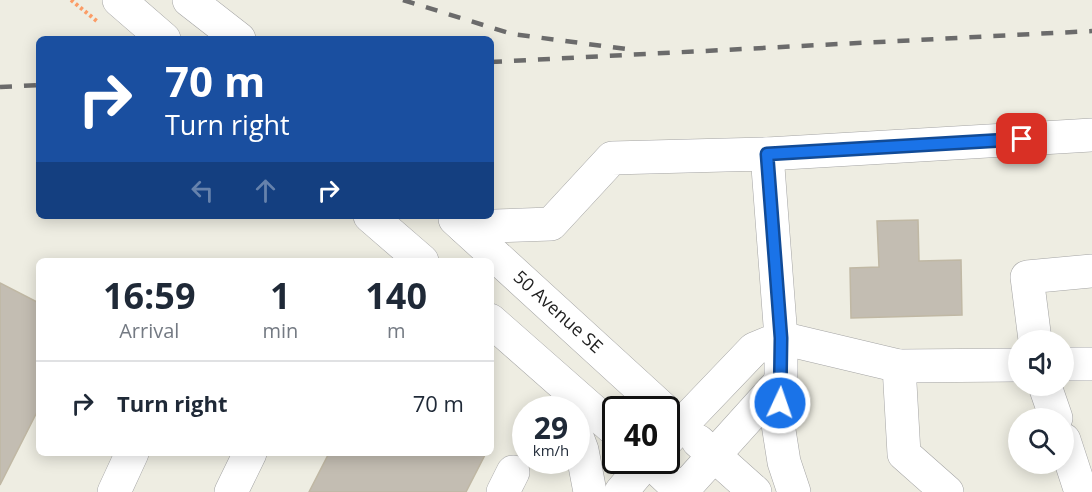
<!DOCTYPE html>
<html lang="en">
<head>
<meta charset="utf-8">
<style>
  :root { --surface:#fff; --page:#f6f6f7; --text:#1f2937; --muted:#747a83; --line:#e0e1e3 }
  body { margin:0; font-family:"Open Sans",sans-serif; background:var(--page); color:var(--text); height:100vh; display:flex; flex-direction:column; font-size:22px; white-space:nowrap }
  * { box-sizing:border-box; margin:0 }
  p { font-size:20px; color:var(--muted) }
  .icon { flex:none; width:33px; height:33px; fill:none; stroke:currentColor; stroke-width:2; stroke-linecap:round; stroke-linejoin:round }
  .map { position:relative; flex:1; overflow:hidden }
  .details { position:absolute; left:36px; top:258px; width:458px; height:198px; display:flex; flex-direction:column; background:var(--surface); border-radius:9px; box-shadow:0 3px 15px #0003 }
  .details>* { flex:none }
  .top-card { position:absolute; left:36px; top:36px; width:458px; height:183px; border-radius:9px; box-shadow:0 3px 15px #0003; background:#1a4fa0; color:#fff; overflow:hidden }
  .buttons { position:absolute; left:1008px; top:330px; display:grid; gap:12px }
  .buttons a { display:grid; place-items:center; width:66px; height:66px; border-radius:50%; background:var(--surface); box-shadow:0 3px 15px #0003; font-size:30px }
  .speed { position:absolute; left:512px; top:396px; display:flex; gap:12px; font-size:30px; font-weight:700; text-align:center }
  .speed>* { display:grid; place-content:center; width:78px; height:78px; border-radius:50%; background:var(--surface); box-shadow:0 3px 15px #0003; line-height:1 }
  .speed small { font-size:15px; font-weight:400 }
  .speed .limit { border:3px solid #111; border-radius:9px; background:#fff; color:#111 }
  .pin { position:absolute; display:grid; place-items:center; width:51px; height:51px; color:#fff; margin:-26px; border-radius:12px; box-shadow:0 3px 9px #0006 }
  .me { position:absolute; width:66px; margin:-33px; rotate:3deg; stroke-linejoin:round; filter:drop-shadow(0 0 4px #0008) }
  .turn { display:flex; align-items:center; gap:21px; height:126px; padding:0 30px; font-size:27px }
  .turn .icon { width:78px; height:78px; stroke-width:2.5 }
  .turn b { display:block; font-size:42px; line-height:51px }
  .lanes { display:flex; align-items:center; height:57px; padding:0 30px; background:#0003; justify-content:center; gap:30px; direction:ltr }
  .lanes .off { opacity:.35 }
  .eta { display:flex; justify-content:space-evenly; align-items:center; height:102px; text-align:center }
  .eta b { font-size:36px; font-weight:700; line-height:42px }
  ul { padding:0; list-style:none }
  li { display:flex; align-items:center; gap:18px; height:84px; padding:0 30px; border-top:2px solid var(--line) }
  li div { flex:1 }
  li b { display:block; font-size:22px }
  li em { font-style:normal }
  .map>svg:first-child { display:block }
</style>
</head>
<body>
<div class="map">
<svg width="1092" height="492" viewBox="0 0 1092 492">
  <rect width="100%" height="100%" fill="#eeede2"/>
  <g fill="#c3bdb2" stroke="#c0b8a4" stroke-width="1.5">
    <polygon points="918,220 919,261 961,260 962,315 851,318 850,268 879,267 877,221"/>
    <polygon points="0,283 39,303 39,408 0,485"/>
    <polygon points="329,453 486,453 466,492 309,492"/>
  </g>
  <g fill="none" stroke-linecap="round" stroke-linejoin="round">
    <g stroke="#a4a4a4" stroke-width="34">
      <g id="minor">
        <polyline points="119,0 164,39"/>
        <polyline points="189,0 239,39"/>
        <polyline points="767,154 1092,135"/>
        <polyline points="370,216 422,261"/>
        <polyline points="455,219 664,410"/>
        <polyline points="464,227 551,224 612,158 767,154 781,338 781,381 778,424 784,462 794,492"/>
        <polyline points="490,320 615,430"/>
        <polyline points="1035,340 1027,277 1092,271"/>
        <polyline points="1064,364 1092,364"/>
        <polyline points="899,366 1018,365"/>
        <polyline points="1045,386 1056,418"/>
        <polyline points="576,434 582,450 590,492"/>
        <polyline points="1064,440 1081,492"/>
        <polyline points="666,441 754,349 781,338 899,366 904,454 947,492"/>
        <polyline points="698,441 755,492"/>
        <polyline points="648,460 682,492"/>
        <polyline points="114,492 132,453"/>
        <polyline points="231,492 250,453"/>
        <polyline points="503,492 513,472"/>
        <polyline points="621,492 648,460"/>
        <polyline points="681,492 781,381"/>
      </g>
    </g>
    <polyline stroke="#fb9c66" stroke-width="4" stroke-dasharray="3 3" stroke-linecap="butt" points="71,0 98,22"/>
    <use href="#minor" stroke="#fff" stroke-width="33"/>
    <g stroke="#6b6b6b" stroke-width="4.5" stroke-dasharray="12 12" stroke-linecap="butt">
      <polyline points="403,0 512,34 626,49"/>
      <polyline points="490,62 1092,31"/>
      <polyline points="0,87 39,85"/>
    </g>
  </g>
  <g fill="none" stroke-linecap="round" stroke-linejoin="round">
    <g stroke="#114b97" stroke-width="15">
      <polyline id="route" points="780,403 781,338 767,154 1022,139"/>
    </g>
    <use href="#route" stroke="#1a73e8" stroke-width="10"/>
  </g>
  <g text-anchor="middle" stroke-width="4.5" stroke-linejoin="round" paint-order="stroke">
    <g font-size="18" fill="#1d1d1d" stroke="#fff">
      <text transform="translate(558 312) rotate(42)" y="6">50 Avenue SE</text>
    </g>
  </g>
</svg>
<div class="buttons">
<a><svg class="icon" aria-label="sound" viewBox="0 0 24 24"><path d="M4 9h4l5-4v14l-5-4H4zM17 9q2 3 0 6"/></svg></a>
<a><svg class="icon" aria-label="search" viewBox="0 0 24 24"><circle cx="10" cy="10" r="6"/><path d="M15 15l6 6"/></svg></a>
</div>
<div class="speed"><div>29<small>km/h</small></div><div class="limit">40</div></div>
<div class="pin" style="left:1022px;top:139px;background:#d93025"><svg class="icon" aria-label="arrive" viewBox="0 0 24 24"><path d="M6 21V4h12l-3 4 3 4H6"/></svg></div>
<svg class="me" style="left:780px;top:403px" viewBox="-20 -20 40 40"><circle r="17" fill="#1a73e8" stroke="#fff" stroke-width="3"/><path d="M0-11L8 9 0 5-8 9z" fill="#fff"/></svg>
<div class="top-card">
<div class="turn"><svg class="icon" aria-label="right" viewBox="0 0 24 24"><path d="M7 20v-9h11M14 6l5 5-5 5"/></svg><div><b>70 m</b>Turn right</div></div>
<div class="lanes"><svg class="icon off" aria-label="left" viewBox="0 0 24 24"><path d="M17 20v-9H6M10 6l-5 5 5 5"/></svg><svg class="icon off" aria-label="ahead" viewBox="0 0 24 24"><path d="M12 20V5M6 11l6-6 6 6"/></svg><svg class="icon" aria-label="right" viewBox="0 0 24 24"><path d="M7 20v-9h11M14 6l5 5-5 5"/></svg></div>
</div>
<section class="details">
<div class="eta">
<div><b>16:59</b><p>Arrival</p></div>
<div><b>1</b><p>min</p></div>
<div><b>140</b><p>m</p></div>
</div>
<ul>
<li><svg class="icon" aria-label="right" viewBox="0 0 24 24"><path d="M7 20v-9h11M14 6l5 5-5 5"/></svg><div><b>Turn right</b></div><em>70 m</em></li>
</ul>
</section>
</div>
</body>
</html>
